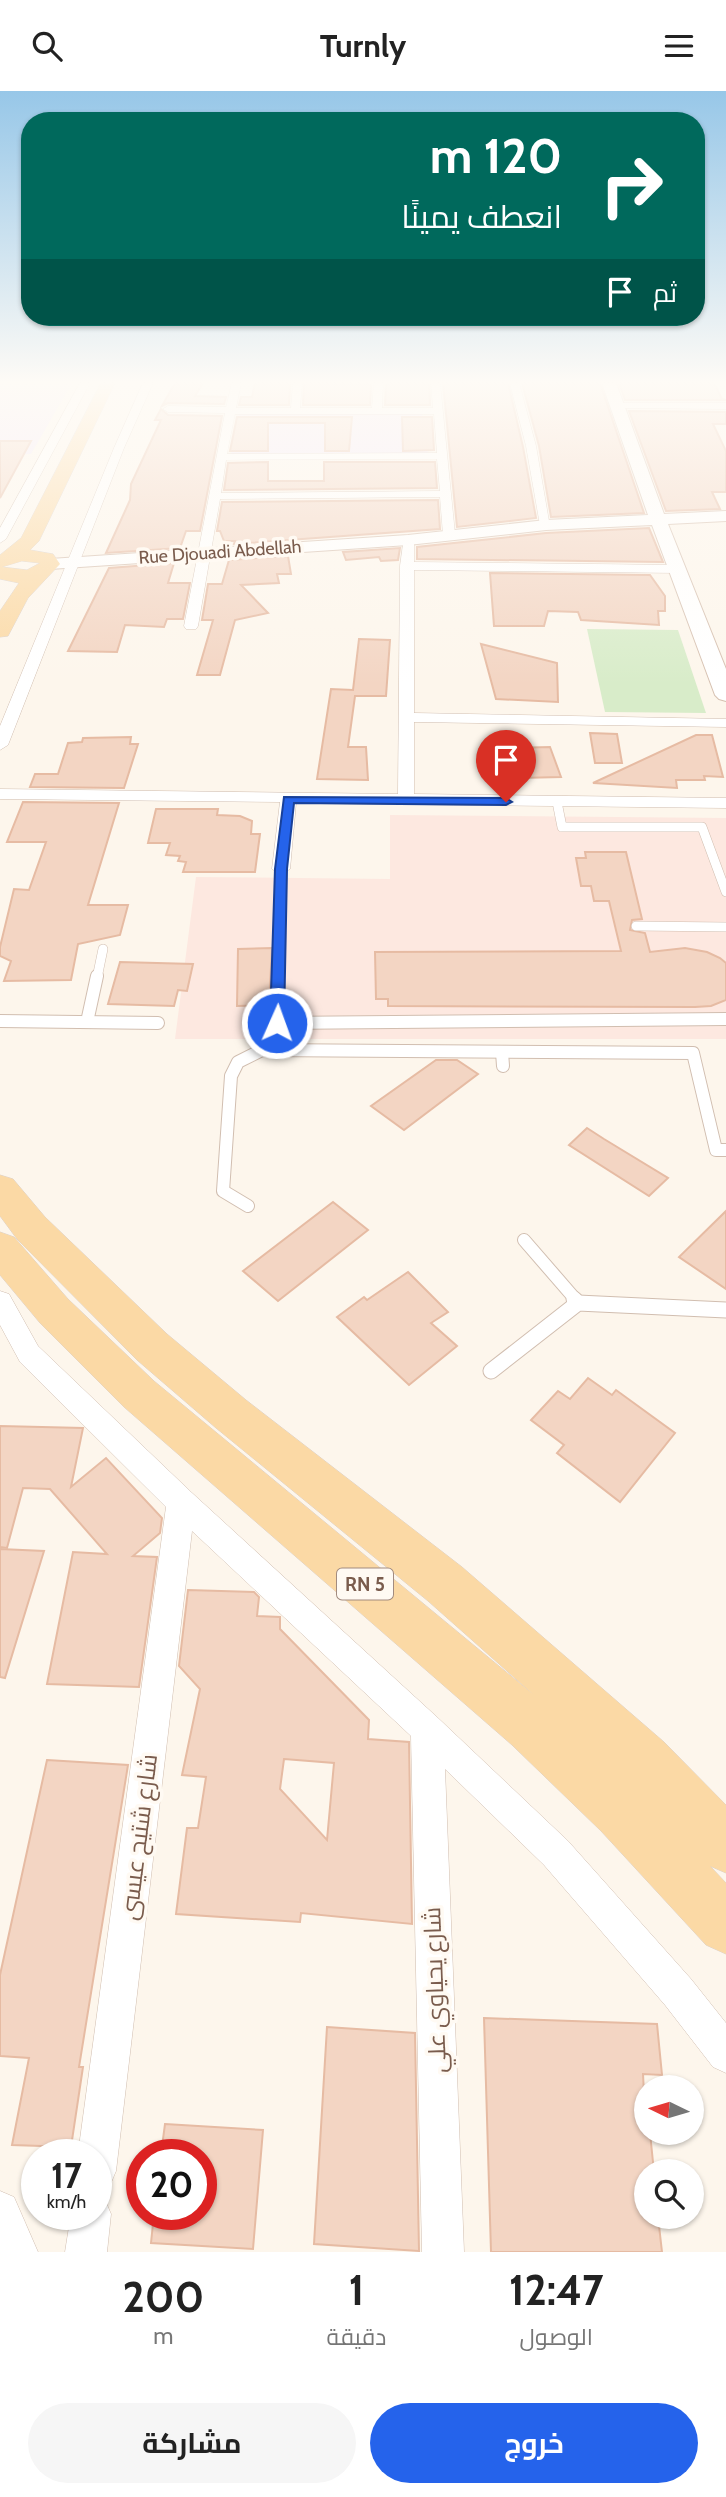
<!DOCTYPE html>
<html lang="ar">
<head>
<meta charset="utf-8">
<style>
  :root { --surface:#fff; --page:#f6f6f6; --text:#222; --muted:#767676; --accent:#2563eb }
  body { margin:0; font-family:Cabin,Cairo,sans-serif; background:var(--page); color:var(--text); direction:rtl; height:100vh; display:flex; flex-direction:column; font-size:26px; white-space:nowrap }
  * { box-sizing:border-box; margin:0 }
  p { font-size:23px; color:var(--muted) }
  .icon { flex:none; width:38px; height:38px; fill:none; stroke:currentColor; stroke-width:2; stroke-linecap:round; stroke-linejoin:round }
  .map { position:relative; height:2161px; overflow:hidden; direction:ltr }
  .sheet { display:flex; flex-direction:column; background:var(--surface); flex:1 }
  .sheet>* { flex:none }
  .guide { position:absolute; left:21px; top:21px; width:684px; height:214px; border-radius:28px; box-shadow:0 2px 5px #0004; direction:rtl; background:#00695c; color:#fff; overflow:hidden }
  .needle { width:46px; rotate:275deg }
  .fabs { position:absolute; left:634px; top:1984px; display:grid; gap:14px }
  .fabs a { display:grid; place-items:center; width:70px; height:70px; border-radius:50%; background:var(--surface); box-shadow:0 2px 5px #0004; font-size:35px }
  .speed { position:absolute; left:21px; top:2048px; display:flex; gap:14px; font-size:35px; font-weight:700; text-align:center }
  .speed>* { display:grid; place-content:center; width:91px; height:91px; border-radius:50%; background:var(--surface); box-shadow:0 2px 5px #0004; line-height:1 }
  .speed small { font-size:18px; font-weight:400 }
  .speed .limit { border:10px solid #d22; background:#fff; color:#111 }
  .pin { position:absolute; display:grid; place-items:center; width:60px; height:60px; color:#fff; margin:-72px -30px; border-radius:50% 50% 50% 0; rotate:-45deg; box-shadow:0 0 7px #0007 }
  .pin .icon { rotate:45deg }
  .me { position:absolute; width:77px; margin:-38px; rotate:2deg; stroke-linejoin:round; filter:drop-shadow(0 0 5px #0008) }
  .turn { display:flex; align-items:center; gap:24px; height:147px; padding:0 28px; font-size:32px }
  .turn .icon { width:91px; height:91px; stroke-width:2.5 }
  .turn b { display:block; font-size:49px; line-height:60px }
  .then { display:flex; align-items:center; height:66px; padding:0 28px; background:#0003; gap:14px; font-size:26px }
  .eta { display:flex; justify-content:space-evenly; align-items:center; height:119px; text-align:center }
  .eta b { font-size:42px; font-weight:700; line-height:49px }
  .button { display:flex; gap:14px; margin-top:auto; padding:14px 28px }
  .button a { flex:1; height:80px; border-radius:42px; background:var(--accent); color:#fff; font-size:28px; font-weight:700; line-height:80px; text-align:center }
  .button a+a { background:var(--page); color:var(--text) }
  header { display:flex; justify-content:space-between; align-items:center; height:91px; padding:0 28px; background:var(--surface); font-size:32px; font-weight:700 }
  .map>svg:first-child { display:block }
</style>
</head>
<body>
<header><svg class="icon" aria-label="menu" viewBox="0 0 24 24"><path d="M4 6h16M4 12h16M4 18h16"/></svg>Turnly<svg class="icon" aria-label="search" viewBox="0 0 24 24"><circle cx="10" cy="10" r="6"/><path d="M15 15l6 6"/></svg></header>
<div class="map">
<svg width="726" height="2161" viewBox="0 0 726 2161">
  <rect width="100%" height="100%" fill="#fdf6ec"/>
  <polygon fill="#fde8e0" points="390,724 726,727 726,948 175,948 196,786 390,788"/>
  <g fill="#f3e8fa">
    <polygon points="0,292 72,292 31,363 0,364"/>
    <polygon points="239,323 422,323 428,362 231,363"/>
  </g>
  <polygon fill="#d8ecc9" points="587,538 678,539 706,622 605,621"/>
  <g fill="#f3d5c3" stroke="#e6bba3" stroke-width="2" fill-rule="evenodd">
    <polygon points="175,292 203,292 195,305 226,306 224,313 168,312 162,315"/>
    <polygon points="255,292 290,292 289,314 239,314 241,306 252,306"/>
    <polygon points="304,292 371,293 370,314 303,314"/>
    <polygon points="391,292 429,292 430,314 385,314 386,293"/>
    <polygon points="443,292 508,292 523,356 536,427 457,436"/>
    <polygon points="522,292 600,292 644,422 551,426 539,355"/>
    <polygon points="619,292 714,292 722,308 726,309 625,309"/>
    <polygon points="161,318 168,324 222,325 200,440 186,440 180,457 106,462 130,409 131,393 161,329 155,329"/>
    <polygon points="629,320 726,321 726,333 713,333 726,360 726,401 712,401 720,418 666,420"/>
    <polygon points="237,326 352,326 349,360 325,360 325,332 268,332 268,360 230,360"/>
    <polygon points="402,326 432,326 434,359 403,360"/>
    <polygon points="0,350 31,350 0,407"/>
    <polygon points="268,371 268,390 324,390 324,371 435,371 437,397 224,399 228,372"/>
    <polygon points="438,409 440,438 234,453 235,450 224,450 220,440 217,440 222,411"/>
    <polygon points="649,437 663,471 417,468 417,456 546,442"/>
    <polygon points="400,457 398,469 381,470 379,466 346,469 343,461"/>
    <polygon points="288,465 291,483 277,483 279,492 241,494 268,522 235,529 220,584 197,584 213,529 202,529 208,493 222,493 229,469"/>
    <polygon points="174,472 168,492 190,492 183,528 167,528 164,536 125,534 117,561 68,560 109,477"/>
    <polygon points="490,482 650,484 665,505 665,520 658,520 659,534 581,529 578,521 548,520 544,535 494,535"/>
    <polygon points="359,548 390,549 386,605 355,605 348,656 366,656 368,689 317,688 331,598 353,599"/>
    <polygon points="481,553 557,572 558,611 496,608"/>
    <polygon points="590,642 617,643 622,672 595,672"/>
    <polygon points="696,644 712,644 723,686 704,685 705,689 676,689 677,697 593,692"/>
    <polygon points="131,646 130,653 138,653 124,697 30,696 35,683 58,683 68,652 82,651 83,647"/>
    <polygon points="550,656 561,686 519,687 510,657"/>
    <polygon points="23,711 119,712 88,814 128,814 120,844 78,853 71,889 4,890 11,870 0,865 0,856 14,798 29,799 46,751 7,751"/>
    <polygon points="156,718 218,718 217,724 240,725 252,730 251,743 260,743 255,781 183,781 186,771 178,770 180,765 166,764 170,752 148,752"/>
    <polygon points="585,761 626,761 642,828 632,829 630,839 645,842 650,861 685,857 707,861 720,867 726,872 726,909 711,915 695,916 388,915 388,908 376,908 375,861 621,860 609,810 594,810 591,795 581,795 576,767 586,767"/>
    <polygon points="272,857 269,914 237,915 238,858"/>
    <polygon points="120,871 193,873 187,900 178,899 174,915 108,913"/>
    <polygon points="436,969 457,969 478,983 404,1039 371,1015"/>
    <polygon points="587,1037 604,1048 668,1087 649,1105 569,1054"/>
    <polygon points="333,1111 368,1139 278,1210 243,1180"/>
    <polygon points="726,1120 726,1198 679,1166"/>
    <polygon points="408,1181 448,1221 431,1232 457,1255 409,1294 337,1226 364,1206 367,1209"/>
    <polygon points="588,1287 612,1304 616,1299 675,1342 620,1411 557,1362 564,1354 531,1329 558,1300 570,1308"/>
    <polygon points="0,1335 83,1337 71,1396 106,1367 162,1427 160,1442 133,1465 157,1466 139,1596 47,1593 73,1461 107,1463 50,1398 23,1397 7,1457 0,1456"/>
    <polygon points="0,1458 44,1460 5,1587 0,1586"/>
    <path d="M188,1499L254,1501L259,1506L257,1525L280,1526V1538L369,1629L368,1648L409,1651L412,1833L301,1822L300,1831L176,1823L187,1737H198L206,1686L182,1684L200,1598L179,1575ZM284,1668L334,1672L327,1749L280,1698Z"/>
    <polygon points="47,1669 128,1674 79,1976 83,1976 71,2056 12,2054 29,1967 0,1965 0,1884"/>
    <polygon points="484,1927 657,1933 662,1984 643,1983 646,2042 650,2042 654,2081 646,2081 646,2126 658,2126 662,2161 491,2161"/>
    <polygon points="327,1936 415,1942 419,2160 314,2153"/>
    <polygon points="165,2033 263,2039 253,2158 151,2152 154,2123 201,2123 201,2063 161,2063"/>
  </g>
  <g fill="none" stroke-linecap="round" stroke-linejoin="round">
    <g stroke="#d1beb0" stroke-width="10">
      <g id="lane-far2">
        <polyline points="557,711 562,736 702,736 726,801"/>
        <polyline points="636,835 726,836"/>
        <polyline points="97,887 103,858"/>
        <polyline points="278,887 281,778"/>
      </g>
    </g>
    <g stroke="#d1beb0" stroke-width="14">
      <g id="lane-far1">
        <polyline points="278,885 277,932 726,928"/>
        <polyline points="0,930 158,932"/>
        <polyline points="87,931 97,885"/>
        <polyline points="502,961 503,975"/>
        <polyline points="248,1115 223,1100 231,985 238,971 262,959 693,962 716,1059 726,1059"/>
        <polyline points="524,1149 576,1209"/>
      </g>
    </g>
    <g stroke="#d1beb0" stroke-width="17">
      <g id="lane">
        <polyline points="574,1208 578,1212"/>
        <polyline points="491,1280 578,1212 726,1219"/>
      </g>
    </g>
    <g stroke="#d1beb0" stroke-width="1">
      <g id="street">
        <polygon points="80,292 90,292 6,448 0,452 0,437"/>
        <polygon points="143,292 153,292 124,357 8,654 0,659 0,635 114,357"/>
        <path d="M232,292H241L236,317H291L293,292H302L300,317H372L374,292H383L382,317H433L431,292H440L455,443L449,446L443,443L440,406L220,408L198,535L196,538H186L184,535L225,322L168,321L163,318L168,315L226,316ZM235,323H434L437,362L227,363ZM437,368L440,400L221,402L226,369Z"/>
        <polygon points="510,292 519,292 536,355 550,436 540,434 526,355"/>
        <polygon points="620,312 726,312 726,318 617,317 617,313"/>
        <polygon points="404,447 414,449 414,471 679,474 685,478 679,482 414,479 414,622 726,628 726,636 414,631 414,703 726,707 726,717 296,712 290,778 281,783 272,778 280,711 0,708 0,698 398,703 400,475"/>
        <polygon points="0,1200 9,1203 38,1255 191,1401 438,1627 568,1750 691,1888 726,1932 726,1982 713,1976 665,1914 544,1774 445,1678 464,2161 422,2161 411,1645 192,1440 116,2080 110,2094 96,2100 96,2063 78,2063 166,1416 20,1271 0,1234"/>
        <polygon points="0,2100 14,2106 38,2161 0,2161"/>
        <polygon points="96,2105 105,2109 111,2123 107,2161 65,2161 71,2123 96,2123"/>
      </g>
    </g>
    <g stroke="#d6c0b0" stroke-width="2">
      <polygon id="secondary" points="602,292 616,292 664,423 726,420 726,430 668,433 726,578 726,610 719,608 715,604 652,434 546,439 408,454 50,478 41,473 50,468 408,444 546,429 648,424"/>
    </g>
    <g stroke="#dad1cd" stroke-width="1">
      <g id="primary">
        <path d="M101,292H115L39,450L30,459L53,463L60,473L28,507L8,545L0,546V520L19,492L0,488V464L21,447ZM22,470L40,472L27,479L2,476Z"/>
        <polygon points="0,1084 13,1088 45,1126 167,1243 246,1309 462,1476 664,1651 726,1714 726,1782 710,1775 726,1792 726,1863 706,1854 601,1740 512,1654 124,1316 40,1232 0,1184 0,1141 14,1146 68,1208 154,1290 534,1604 428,1510 216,1337 137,1269 17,1148 0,1125"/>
      </g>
    </g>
    <use href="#lane-far2" stroke="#fff" stroke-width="9"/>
    <use href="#lane-far1" stroke="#fff" stroke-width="12"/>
    <use href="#lane" stroke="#fff" stroke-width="15"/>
    <use href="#street" fill="#fff" fill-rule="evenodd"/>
    <use href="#secondary" fill="#fff" fill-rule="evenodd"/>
    <use href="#primary" fill="#fbd9a5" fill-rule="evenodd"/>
  </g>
  <linearGradient id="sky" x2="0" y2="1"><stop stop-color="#97c7e8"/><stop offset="0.49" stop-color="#fefbf6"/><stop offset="1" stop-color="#fefbf6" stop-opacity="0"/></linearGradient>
  <rect width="726" height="594" fill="url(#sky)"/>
  <polygon fill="#2563eb" stroke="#184099" stroke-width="2" points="284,706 506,707 512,711 506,714 294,712 287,778 284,932 277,936 270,932 275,778"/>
  <g text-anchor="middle" stroke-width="7" stroke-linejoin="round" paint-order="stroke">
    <g font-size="18" fill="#7a5c4d" stroke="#fffaf3">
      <text transform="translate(220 461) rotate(-4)" y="6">Rue Djouadi Abdellah</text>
    </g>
    <rect fill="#fffaf3" stroke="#a28b7f" stroke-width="2" x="337" y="1477.5" width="56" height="31" rx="5"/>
    <g font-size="19" font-weight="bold" fill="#7a5c4d">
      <text x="365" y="1500">RN 5</text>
    </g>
    <g font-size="24" fill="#7a5c4d" stroke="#fffaf3">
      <text transform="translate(139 1746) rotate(-83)" y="8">شارع شتيح عيسى</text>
      <text transform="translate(435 1899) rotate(-92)" y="8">شارع يحياوي علي</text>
    </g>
  </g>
</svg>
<div class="fabs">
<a><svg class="needle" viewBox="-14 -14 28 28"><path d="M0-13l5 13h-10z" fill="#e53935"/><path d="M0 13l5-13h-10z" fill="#767676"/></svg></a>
<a><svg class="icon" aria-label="search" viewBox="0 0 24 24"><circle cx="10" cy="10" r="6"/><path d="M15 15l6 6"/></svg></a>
</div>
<div class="speed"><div>17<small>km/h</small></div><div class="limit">20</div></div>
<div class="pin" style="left:506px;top:711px;background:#d93025"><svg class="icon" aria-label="arrive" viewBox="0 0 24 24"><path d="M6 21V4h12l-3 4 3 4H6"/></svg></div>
<svg class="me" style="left:277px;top:932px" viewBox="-20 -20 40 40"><circle r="17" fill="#2563eb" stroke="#fff" stroke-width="3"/><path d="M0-11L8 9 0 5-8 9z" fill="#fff"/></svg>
<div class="guide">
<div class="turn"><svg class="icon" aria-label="right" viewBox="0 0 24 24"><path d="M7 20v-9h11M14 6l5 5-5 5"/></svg><div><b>120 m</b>انعطف يمينًا</div></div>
<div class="then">ثم<svg class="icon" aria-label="arrive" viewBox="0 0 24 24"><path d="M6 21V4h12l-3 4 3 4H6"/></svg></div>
</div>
</div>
<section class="sheet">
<div class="eta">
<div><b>12:47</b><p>الوصول</p></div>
<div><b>1</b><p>دقيقة</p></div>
<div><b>200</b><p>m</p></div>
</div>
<div class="button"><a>خروج</a><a>مشاركة</a></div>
</section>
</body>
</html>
